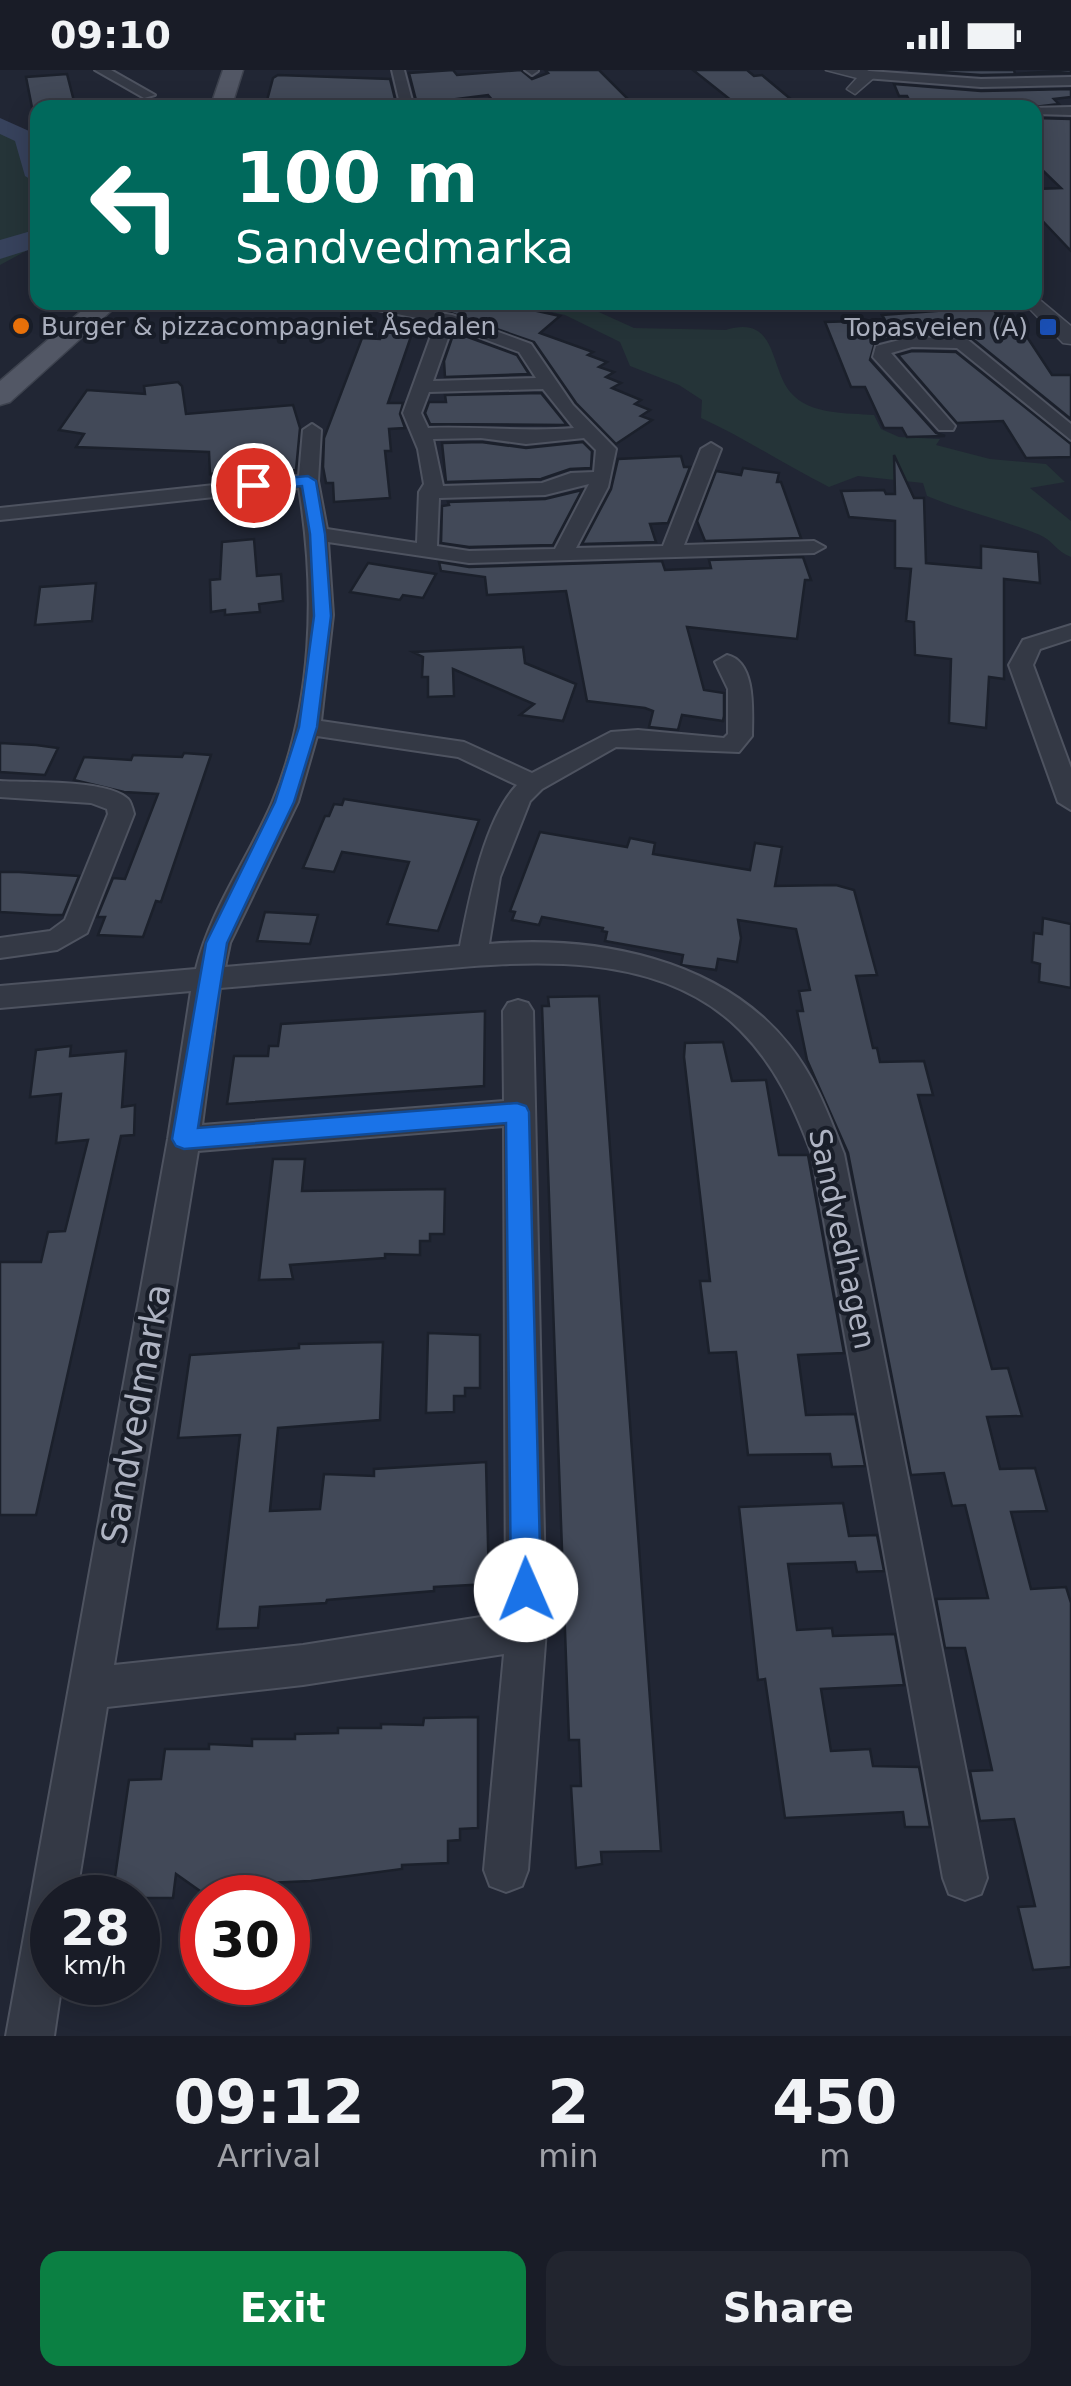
<!DOCTYPE html>
<html lang="en">
<head>
<meta charset="utf-8">
<style>
  :root { --surface:#191c27; --page:#22252f; --text:#f1f3f6; --muted:#9fa1a7; --line:#373a44; --accent:#0b8043 }
  body { margin:0; font-family:"DejaVu Sans",sans-serif; background:var(--page); color:var(--text); height:100vh; display:flex; flex-direction:column; font-size:38px; white-space:nowrap }
  * { box-sizing:border-box; margin:0 }
  p { font-size:32px; color:var(--muted) }
  .icon { flex:none; width:55px; height:55px; fill:none; stroke:currentColor; stroke-width:2; stroke-linecap:round; stroke-linejoin:round }
  .map { position:relative; height:1966px; overflow:hidden }
  .drawer { display:flex; flex-direction:column; background:var(--surface); flex:1 }
  .drawer>* { flex:none }
  .guide { position:absolute; left:30px; top:30px; width:1012px; height:210px; border-radius:20px; box-shadow:0 5px 25px #0003,0 0 0 2px var(--line); background:#00695c; color:#fff; overflow:hidden }
  .speed { position:absolute; left:30px; top:1805px; display:flex; gap:20px; font-size:50px; font-weight:700; text-align:center }
  .speed>* { display:grid; place-content:center; width:130px; height:130px; border-radius:50%; background:var(--surface); box-shadow:0 5px 25px #0003,0 0 0 2px var(--line); line-height:1 }
  .speed small { font-size:25px; font-weight:400 }
  .speed .limit { border:15px solid #d22; background:#fff; color:#111 }
  .pin { position:absolute; display:grid; place-items:center; width:85px; height:85px; color:#fff; margin:-42px; border:5px solid #fff; border-radius:50%; box-shadow:0 2px 10px #0007 }
  .me { position:absolute; width:110px; margin:-55px; rotate:359deg; stroke-linejoin:round; filter:drop-shadow(0 0 8px #0008) }
  .turn { display:flex; align-items:center; gap:35px; height:210px; padding:0 40px; font-size:45px }
  .turn .icon { width:130px; height:130px; stroke-width:2.5 }
  .turn b { display:block; font-size:70px; line-height:85px }
  .eta { display:flex; justify-content:space-evenly; align-items:center; height:170px; text-align:center }
  .eta b { font-size:60px; font-weight:700; line-height:70px }
  .primary-button { display:flex; gap:20px; margin-top:auto; padding:20px 40px }
  .primary-button a { flex:1; height:115px; border-radius:20px; background:var(--accent); color:#fff; font-size:40px; font-weight:700; line-height:115px; text-align:center }
  .primary-button a+a { background:var(--page); color:var(--text) }
  .status { display:flex; justify-content:space-between; align-items:center; height:70px; padding:0 50px; background:var(--surface); direction:ltr }
  .status svg { height:28px; fill:currentColor }
  .map>svg:first-child { display:block }
</style>
</head>
<body>
<div class="status"><b>09:10</b><svg viewBox="0 0 49 12"><path d="M0 12V9h3v3zM5 12V6h3v6zM10 12V3h3v9zM15 12V0h3v12zM26 1h20v11H26zM47 4h2v5h-2z"/></svg></div>
<div class="map">
<svg width="1071" height="1966" viewBox="0 0 1071 1966">
  <rect width="100%" height="100%" fill="#212634"/>
  <g fill="#253438">
    <polygon points="0,51 26,67 37,84 37,175 0,195"/>
    <path d="M512,233H579L634,258L726,260C778,244 769,298 791,323C810,345 848,343 874,345L881,359L899,367L940,369L936,375L990,389L1046,394L1065,412L1030,418L1071,451V487C1057,482 1052,470 1040,465C1004,450 965,442 927,426L923,413L858,406L829,417C785,395 745,368 701,348L702,330L679,315L630,296L620,272L565,245Z"/>
  </g>
  <g fill="none" stroke-linecap="round" stroke-linejoin="round">
    <g fill="#37425c" fill-rule="evenodd">
      <polygon points="0,48 38,65 38,114 25,106 15,71 0,64"/>
      <polygon points="38,159 38,177 0,189 0,170"/>
    </g>
  </g>
  <g fill="#424958" stroke="#1b202b" stroke-width="2.5">
    <polygon points="453,0 457,5 521,0 532,9 548,3 545,0 599,0 637,38 526,38 519,30 494,32 488,25 417,34 409,3"/>
    <polygon points="693,0 747,0 754,6 762,5 793,31 737,35"/>
    <polygon points="908,0 1014,0 1015,4 1071,0 1071,3 981,5"/>
    <polygon points="67,4 75,35 38,38 35,53 26,7"/>
    <polygon points="278,5 390,9 397,37 265,38 273,8"/>
    <polygon points="894,14 981,21 1071,19 1071,27 1054,29 1059,34 1026,38 912,35 907,26 899,26"/>
    <polygon points="1035,48 1071,49 1071,181 1035,143 1035,119 1061,118 1035,93"/>
    <polygon points="442,232 535,232 528,239 560,246 540,263 593,282 588,285 607,292 599,297 614,302 606,307 621,313 612,318 641,330 635,334 650,340 641,346 652,350 616,374 576,333 534,272 442,240"/>
    <polygon points="955,232 990,232 996,244 1012,244 1052,305 1071,305 1071,349 969,266 911,263 875,272 870,290 936,363 945,366 907,367 902,358 884,358 865,317 851,317 825,252 885,250 882,245 936,241 932,237"/>
    <polygon points="399,248 416,252 388,333 403,333 400,344 405,358 389,359 391,381 385,381 390,428 334,432 333,413 326,413 323,397 324,368 362,268 380,269 383,260"/>
    <polygon points="454,262 517,285 529,304 445,307 444,291"/>
    <polygon points="912,281 956,282 1071,374 1071,387 1026,388 1003,351 957,353 898,285"/>
    <polygon points="178,312 182,316 186,344 293,335 300,358 296,400 285,401 284,396 210,404 209,382 76,377 84,364 59,360 87,320 145,324 144,316"/>
    <polygon points="541,323 567,355 430,354 425,343 429,332 446,332 445,325"/>
    <polygon points="481,372 526,378 583,372 592,381 591,398 570,399 541,409 446,412 442,373"/>
    <polygon points="894,385 914,428 924,428 926,493 981,498 981,476 1038,482 1040,513 1004,509 1004,609 989,607 986,658 949,653 951,589 915,585 914,552 906,551 911,499 895,498 895,451 849,447 841,421 884,420 886,424 895,424"/>
    <polygon points="681,386 684,397 690,397 668,453 650,454 656,472 582,474 611,419 618,389"/>
    <polygon points="743,398 779,403 777,412 781,412 801,468 705,471 697,451 716,401 741,405"/>
    <polygon points="582,420 553,475 469,477 441,473 442,436 449,435 448,432 545,429"/>
    <polygon points="254,469 257,506 281,504 283,531 259,534 260,542 225,545 225,540 211,542 210,510 220,509 222,472"/>
    <polygon points="803,487 811,510 805,510 797,569 687,557 704,620 724,623 724,646 723,651 682,645 678,660 649,657 653,641 645,638 587,631 566,521 487,525 485,507 441,501 439,492 469,497 662,491 665,500 711,498 709,490"/>
    <polygon points="368,493 436,504 423,528 403,525 400,530 350,522"/>
    <polygon points="96,513 92,551 35,555 40,517"/>
    <polygon points="523,577 525,593 576,614 563,651 520,645 534,634 453,599 454,626 428,627 428,607 422,607 423,587 413,582"/>
    <polygon points="0,673 36,675 58,678 45,705 0,702"/>
    <polygon points="184,683 211,685 161,832 156,831 143,867 98,865 105,847 97,847 113,808 125,809 158,724 124,722 74,710 84,687 131,690 133,685 182,687"/>
    <polygon points="344,729 479,750 438,861 387,854 409,792 342,782 334,802 303,798 325,746 329,746 334,734 342,735"/>
    <polygon points="540,762 627,777 630,768 655,773 653,784 750,800 755,773 782,777 775,816 836,815 854,820 877,905 856,906 873,978 877,978 880,992 924,991 933,1025 918,1025 967,1209 992,1299 1008,1298 1022,1346 987,1347 1000,1399 1035,1398 1047,1441 1011,1442 1031,1519 1066,1517 1071,1533 1071,1897 1033,1900 1018,1837 1035,1836 1014,1749 980,1751 970,1701 992,1700 965,1578 945,1578 936,1529 988,1528 965,1435 952,1436 944,1403 911,1405 848,1083 807,990 797,941 803,941 799,921 810,920 796,859 738,850 741,868 737,892 718,889 716,900 681,895 683,885 605,871 607,862 602,861 603,858 542,847 539,855 512,850 515,842 510,841"/>
    <polygon points="0,802 19,802 79,806 63,845 51,845 0,842"/>
    <polygon points="265,842 318,845 310,874 257,871"/>
    <polygon points="1043,848 1071,854 1071,918 1039,912 1040,894 1032,892 1034,863 1042,864"/>
    <polygon points="599,926 661,1781 601,1782 602,1794 576,1798 571,1716 581,1716 579,1670 569,1670 542,936 549,936 548,927"/>
    <polygon points="485,941 484,1016 227,1034 234,986 268,986 269,976 278,976 281,954"/>
    <polygon points="723,972 732,1011 766,1010 779,1085 808,1085 844,1283 798,1285 806,1345 855,1344 865,1396 832,1397 830,1384 748,1385 736,1282 709,1283 700,1211 710,1211 684,987 685,973"/>
    <polygon points="71,976 70,986 126,981 122,1037 135,1035 134,1065 121,1066 36,1445 0,1445 0,1192 41,1192 48,1162 65,1161 88,1070 56,1073 61,1024 30,1027 36,980"/>
    <polygon points="273,1089 305,1089 302,1121 445,1119 444,1164 430,1164 430,1171 420,1171 420,1185 385,1184 385,1188 290,1195 293,1209 259,1210"/>
    <polygon points="428,1263 480,1265 480,1318 465,1318 465,1326 454,1326 454,1342 426,1343"/>
    <polygon points="383,1272 380,1350 278,1358 270,1441 320,1439 324,1404 374,1406 374,1399 486,1392 489,1514 434,1517 434,1521 327,1530 326,1533 260,1537 258,1558 217,1559 240,1365 178,1368 190,1285 299,1278 299,1274"/>
    <polygon points="843,1433 849,1466 877,1465 884,1501 857,1502 855,1492 788,1494 797,1560 832,1558 833,1566 895,1564 904,1615 821,1619 831,1681 870,1679 873,1696 919,1697 930,1757 905,1757 903,1742 785,1748 765,1609 758,1610 739,1437"/>
    <polygon points="478,1647 478,1758 460,1759 460,1770 448,1771 448,1793 402,1795 402,1799 311,1811 266,1813 265,1817 219,1819 218,1828 210,1828 176,1804 173,1828 112,1828 129,1710 161,1709 165,1679 209,1679 209,1674 252,1676 252,1669 295,1669 295,1664 338,1663 338,1658 381,1658 381,1654 423,1655 424,1648"/>
  </g>
  <g fill="none" stroke-linecap="round" stroke-linejoin="round">
    <g stroke="#4e5360" stroke-width="4">
      <g id="minor">
        <polygon points="95,0 111,0 155,25 144,28"/>
        <polygon points="392,0 404,0 414,38 401,38"/>
        <polygon points="525,0 538,0 538,1 532,5"/>
        <polygon points="869,1 981,9 1071,7 1071,15 981,17 865,8 865,2"/>
        <polygon points="1071,37 1071,45 1035,44 1035,38 1030,38"/>
        <path d="M372,232L452,245L531,274L573,335L616,379L608,417L576,478L663,476L701,379L711,373L721,379L684,475L814,471L825,477L814,483L469,493L328,472L333,545L321,651L464,672L532,703L611,662L638,660L724,668L728,664V619L715,592L727,585C757,592 752,643 752,666L739,682L616,677L542,719L530,731L500,807L489,874C594,865 720,888 789,975C815,1007 829,1046 844,1084L987,1808L981,1824L965,1830L949,1824L943,1808L812,1084C794,1037 776,996 740,960C652,872 506,893 396,903C337,908 279,913 220,918L202,1055L504,1031L503,941L508,933L518,930L528,933L533,941L546,1560L528,1800L522,1816L506,1822L490,1816L484,1800L504,1584L303,1615L107,1637L76,1828H52V1912H62L54,1966H6L168,1069L191,921L0,938V916L196,899C210,840 248,789 272,733C313,634 316,522 299,418L0,450V438L299,406L303,360L312,354L321,360L318,411L327,459L417,473L419,422L424,414L418,379L403,343L436,252L373,239ZM452,257L519,282L536,308L433,311ZM543,319L574,358C525,362 477,356 428,358L421,343L429,322ZM481,368L526,374L584,368L596,380L594,402L571,403L542,413L443,416L433,369ZM589,414L555,479L469,481L437,476L439,428L545,425ZM317,666L458,687L517,715C484,749 469,831 460,876L225,897L230,873L298,732ZM504,1056L506,1543L303,1575L114,1595L198,1081Z"/>
        <polygon points="911,267 967,269 1071,354 1071,370 957,278 912,277 891,283 955,356 953,360 939,360 873,287 876,276"/>
        <polygon points="1071,555 1071,569 1040,579 1033,595 1071,698 1071,740 1058,732 1009,595 1023,570"/>
        <path d="M0,711C29,713 107,709 128,729C131,732 133,740 134,744L87,863L57,880L0,888V868L50,861L65,850L108,744L107,739L91,733L0,727Z"/>
      </g>
    </g>
    <g stroke="#4e5360" stroke-width="3">
      <g id="tertiary">
        <polygon points="826,0 867,0 877,5 855,24 847,19 857,8"/>
        <polygon points="1035,226 1071,256 1071,274 1063,273 1027,236 1024,232 1035,232"/>
      </g>
    </g>
    <g stroke="#3d424e" stroke-width="3">
      <g id="primary">
        <polygon points="223,0 243,0 231,38 210,38"/>
        <polygon points="92,232 121,232 10,332 0,335 0,311"/>
      </g>
    </g>
    <use href="#minor" fill="#343945" fill-rule="evenodd"/>
    <use href="#tertiary" fill="#343945" fill-rule="evenodd"/>
    <use href="#primary" fill="#525765" fill-rule="evenodd"/>
  </g>
  <polygon fill="#1a73e8" stroke="#114b97" stroke-width="2.5" points="308,406 316,411 325,464 331,546 317,657 294,732 227,873 198,1058 517,1033 526,1036 529,1042 541,1520 536,1531 526,1535 515,1531 511,1520 506,1053 184,1079 176,1076 172,1069 206,873 275,732 299,657 314,546 310,464 302,416 253,420 245,415 253,411"/>
  <circle fill="#e8710a" stroke="#191e29" stroke-width="4" cx="21" cy="256" r="10"/>
  <rect fill="#1a4fb4" stroke="#191e29" stroke-width="4" x="1038" y="247" width="20" height="20" rx="5"/>
  <g text-anchor="middle" stroke-width="8" stroke-linejoin="round" paint-order="stroke">
    <g font-size="25" fill="#aeb3c2" stroke="#191e29" text-anchor="start">
      <text x="41" y="265">Burger &amp; pizzacompagniet Åsedalen</text>
      <text x="1028" y="266" text-anchor="end">Topasveien (A)</text>
    </g>
    <g font-size="30" fill="#aeb3c2" stroke="#191e29">
      <text transform="translate(842 1169) rotate(78)" y="10">Sandvedhagen</text>
    </g>
    <g font-size="35" fill="#aeb3c2" stroke="#191e29">
      <text transform="translate(136 1344) rotate(-80)" y="12">Sandvedmarka</text>
    </g>
  </g>
</svg>
<div class="speed"><div>28<small>km/h</small></div><div class="limit">30</div></div>
<div class="pin" style="left:253px;top:415px;background:#d93025"><svg class="icon" aria-label="arrive" viewBox="0 0 24 24"><path d="M6 21V4h12l-3 4 3 4H6"/></svg></div>
<svg class="me" style="left:526px;top:1520px" viewBox="-20 -20 40 40"><circle r="19" fill="#fff"/><path d="M0-13L10 11 0 6-10 11z" fill="#1a73e8"/></svg>
<div class="guide">
<div class="turn"><svg class="icon" aria-label="left" viewBox="0 0 24 24"><path d="M17 20v-9H6M10 6l-5 5 5 5"/></svg><div><b>100 m</b>Sandvedmarka</div></div>
</div>
</div>
<section class="drawer">
<div class="eta">
<div><b>09:12</b><p>Arrival</p></div>
<div><b>2</b><p>min</p></div>
<div><b>450</b><p>m</p></div>
</div>
<div class="primary-button"><a>Exit</a><a>Share</a></div>
</section>
</body>
</html>
